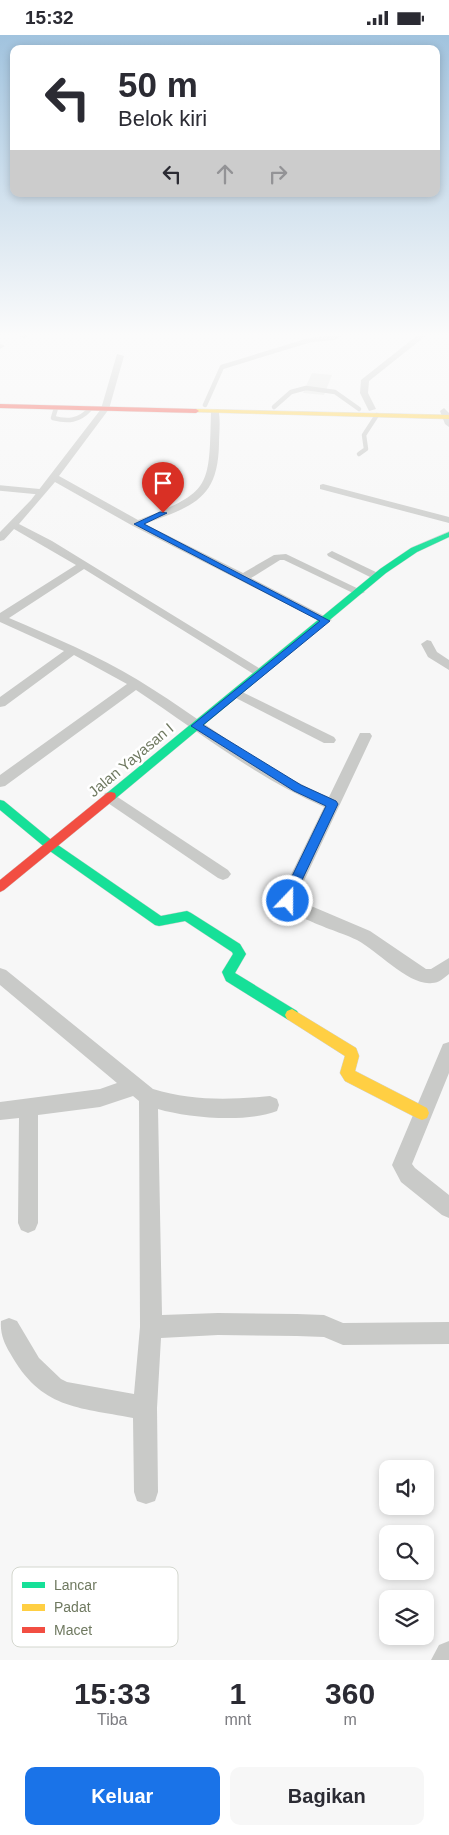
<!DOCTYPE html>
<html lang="id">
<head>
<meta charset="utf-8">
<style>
  :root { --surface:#fff; --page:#f7f7f7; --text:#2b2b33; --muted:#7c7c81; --accent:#1a73e8 }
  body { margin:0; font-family:Arial,sans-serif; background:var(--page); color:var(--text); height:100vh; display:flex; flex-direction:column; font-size:19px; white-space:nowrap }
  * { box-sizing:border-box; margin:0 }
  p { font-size:16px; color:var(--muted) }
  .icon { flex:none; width:28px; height:28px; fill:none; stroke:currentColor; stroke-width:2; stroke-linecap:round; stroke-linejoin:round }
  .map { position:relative; height:1625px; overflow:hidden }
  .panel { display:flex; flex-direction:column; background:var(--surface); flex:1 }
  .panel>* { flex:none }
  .guide { position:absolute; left:10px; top:10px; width:430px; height:152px; border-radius:10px; box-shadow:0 2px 8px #0003; background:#fff; color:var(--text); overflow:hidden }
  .tools { position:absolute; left:379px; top:1425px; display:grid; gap:10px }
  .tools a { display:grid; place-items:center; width:55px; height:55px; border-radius:10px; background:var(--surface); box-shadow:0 2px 8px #0003; font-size:25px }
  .pin { position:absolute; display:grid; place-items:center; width:42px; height:42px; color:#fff; margin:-51px -21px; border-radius:50% 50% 50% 0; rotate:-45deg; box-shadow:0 0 5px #0007 }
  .pin .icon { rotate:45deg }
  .me { position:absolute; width:55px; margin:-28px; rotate:22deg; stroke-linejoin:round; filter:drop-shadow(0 0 4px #0008) }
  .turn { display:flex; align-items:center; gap:18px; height:105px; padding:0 25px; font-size:22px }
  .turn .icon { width:65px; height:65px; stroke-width:2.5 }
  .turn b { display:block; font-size:35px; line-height:42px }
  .lanes { display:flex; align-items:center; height:48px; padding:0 25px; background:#0003; justify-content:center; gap:25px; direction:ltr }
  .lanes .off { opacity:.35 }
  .eta { display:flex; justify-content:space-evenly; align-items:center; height:85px; text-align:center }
  .eta b { font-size:30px; font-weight:700; line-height:35px }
  .cta { display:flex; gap:10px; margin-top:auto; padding:10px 25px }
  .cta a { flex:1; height:58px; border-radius:10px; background:var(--accent); color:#fff; font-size:20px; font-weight:700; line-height:58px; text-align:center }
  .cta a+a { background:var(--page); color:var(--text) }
  .status { display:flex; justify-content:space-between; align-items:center; height:35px; padding:0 25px; background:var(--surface); direction:ltr }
  .status svg { height:14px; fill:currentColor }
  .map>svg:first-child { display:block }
</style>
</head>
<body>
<div class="status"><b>15:32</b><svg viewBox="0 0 49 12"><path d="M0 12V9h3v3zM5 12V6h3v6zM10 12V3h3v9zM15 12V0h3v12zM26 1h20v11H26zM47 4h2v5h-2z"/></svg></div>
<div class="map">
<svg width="449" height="1625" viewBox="0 0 449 1625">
  <rect width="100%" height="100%" fill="#f7f7f7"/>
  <polygon fill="#e6e7e5" points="312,338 332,340 324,360 303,358"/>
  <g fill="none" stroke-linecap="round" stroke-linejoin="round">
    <g stroke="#d3d4d2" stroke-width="1">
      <g id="fast">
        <polygon points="449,497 449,502 417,517 386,538 115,764 107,764 106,761 107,758 380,534 411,513"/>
        <polygon points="0,765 4,766 55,808 161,881 187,876 191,878 240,909 246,919 235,938 297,976 299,980 297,984 292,986 287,984 226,946 222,937 233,919 232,917 185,886 159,891 155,890 47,814 0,775"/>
      </g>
    </g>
    <g stroke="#d3d4d2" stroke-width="1">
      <g id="slow">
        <polygon points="196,374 449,380 449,384 194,377 193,376"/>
        <polygon points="292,974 356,1013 359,1021 355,1036 427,1073 429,1078 427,1083 422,1085 417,1083 345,1046 340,1038 345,1021 287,984 285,980 287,976"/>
      </g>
    </g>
    <g stroke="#d3d4d2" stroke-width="1">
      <g id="jam">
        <polygon points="0,369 196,374 199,376 196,378 0,373"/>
        <polygon points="111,757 115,758 116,761 115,764 4,855 0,857 0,845 107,758"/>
      </g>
    </g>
    <g stroke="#c9cac8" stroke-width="4.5">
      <polyline points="205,370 222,332 310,305 333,303 340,299"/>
      <polyline points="274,372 291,357 306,353 335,357 359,374"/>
      <path d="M56,373L53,383C68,387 79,386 90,374"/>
      <polyline points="359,419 366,414 364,400 377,380"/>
    </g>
    <polyline stroke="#c9cac8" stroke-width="5.5" points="0,453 42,457"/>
    <g fill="#c9cac8" fill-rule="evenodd">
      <polygon points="419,299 428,299 369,346 368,358 376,374 369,376 360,358 361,345"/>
      <polygon points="0,309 5,311 0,314"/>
      <path d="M117,319L124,321L109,374L59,441L138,485C212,457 209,453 211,376L218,374C221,384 219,398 219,409C218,465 192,471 145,489L243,538L274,520L286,519L365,557L359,560L355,559L284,525H280L251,543L332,585L326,588L322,587L133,491L55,447L19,489L52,506L267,638L261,642L257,641L84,534L9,583C53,602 97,620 138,645C202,684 259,733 329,762L360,698H370L372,701L296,863L304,868L370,896L426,934H431L449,923V939C444,943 439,948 432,948C409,951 378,916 357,905C342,897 280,880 280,862L324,772C255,742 198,696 136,655L5,751L0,752V740L127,649L74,620L5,671L0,672V662L64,616L0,587V578L76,530L14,494L4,505L0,506V497L31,465L101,374Z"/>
      <polygon points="444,373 449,378 449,392 445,389 440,376"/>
      <polygon points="323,449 449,482 449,488 320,454 320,450"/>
      <polygon points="332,516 380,539 381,541 376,544 372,543 328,521 327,519"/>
      <polygon points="427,605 431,606 437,617 449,625 449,635 428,622 421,609"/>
      <polygon points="236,654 334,702 336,705 334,708 324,708 232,661 230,658"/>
      <polygon points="110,757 228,835 231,839 228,843 223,845 218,843 105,766 103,762 105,758"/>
      <path d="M0,933L6,935L153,1054C192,1066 230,1065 270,1061L277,1064L279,1070L277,1076C247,1088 188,1083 158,1074L162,1280L218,1278L297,1279L324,1280L343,1288L449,1287V1309L343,1310L324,1302L297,1301L218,1300L161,1303L157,1373L158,1457L155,1466L146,1469L137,1466L134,1457L133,1383C77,1372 41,1374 10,1318C4,1308 0,1298 1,1286L9,1283L17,1286L39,1323L61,1344L67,1347L134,1359L140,1292L139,1066L133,1061L100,1072L38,1080V1188L35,1195L28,1198L21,1195L18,1188L19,1083L0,1085V1067L100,1054L117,1048L0,950Z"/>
      <polygon points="449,1007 449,1038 412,1129 415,1133 449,1160 449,1183 442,1180 401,1147 392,1130 443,1009"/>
      <polygon points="449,1606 449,1625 431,1625 439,1610"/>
    </g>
    <use href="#fast" fill="#16e098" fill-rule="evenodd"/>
    <use href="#slow" fill="#ffcf43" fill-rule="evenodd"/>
    <use href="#jam" fill="#f24e42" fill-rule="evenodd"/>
  </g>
  <polygon fill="#b4b5b2" points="13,299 31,299 24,303"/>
  <polygon fill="#929391" points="24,299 31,299 24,303"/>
  <linearGradient id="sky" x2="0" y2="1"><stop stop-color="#a1c3de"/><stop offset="0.57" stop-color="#fbfbfb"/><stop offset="1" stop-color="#fbfbfb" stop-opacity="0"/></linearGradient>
  <rect width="449" height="526" fill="url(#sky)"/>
  <polygon fill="#1a73e8" stroke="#114b97" points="160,477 167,478 144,489 330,586 203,690 301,750 336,766 338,769 294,862 293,869 284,869 282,862 326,771 294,756 191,691 320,586 134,489"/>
  <g text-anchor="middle" stroke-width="5" stroke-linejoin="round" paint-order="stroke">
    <g font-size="15" fill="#6f7960" stroke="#fff">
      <text transform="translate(131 725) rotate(-40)" y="5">Jalan Yayasan I</text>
    </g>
  </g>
  <rect x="12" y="1532" width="166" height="80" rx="8" fill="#fff" stroke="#d4d7cf" stroke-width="1"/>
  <rect x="22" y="1547" width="23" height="6" fill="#16e098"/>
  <rect x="22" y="1569" width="23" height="7" fill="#ffcf43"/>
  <rect x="22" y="1592" width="23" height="6" fill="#f24e42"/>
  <g font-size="14" fill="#6f7960">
    <text x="54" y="1555">Lancar</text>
    <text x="54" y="1577">Padat</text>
    <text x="54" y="1600">Macet</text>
  </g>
</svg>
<div class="tools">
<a><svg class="icon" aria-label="sound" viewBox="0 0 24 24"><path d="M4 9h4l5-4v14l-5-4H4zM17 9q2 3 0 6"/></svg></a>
<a><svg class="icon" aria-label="search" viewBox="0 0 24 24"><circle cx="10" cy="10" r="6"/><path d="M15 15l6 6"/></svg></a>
<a><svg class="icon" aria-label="layers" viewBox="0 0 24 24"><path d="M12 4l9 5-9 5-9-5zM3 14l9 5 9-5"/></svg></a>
</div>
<div class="pin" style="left:163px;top:478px;background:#d93025"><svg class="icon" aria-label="arrive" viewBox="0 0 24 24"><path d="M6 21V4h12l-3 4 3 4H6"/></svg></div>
<svg class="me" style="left:288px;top:866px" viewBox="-20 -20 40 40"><circle r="17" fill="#1a73e8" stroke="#fff" stroke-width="3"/><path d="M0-11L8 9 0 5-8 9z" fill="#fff"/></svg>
<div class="guide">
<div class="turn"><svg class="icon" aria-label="left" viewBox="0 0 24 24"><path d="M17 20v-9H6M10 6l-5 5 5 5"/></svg><div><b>50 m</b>Belok kiri</div></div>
<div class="lanes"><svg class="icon" aria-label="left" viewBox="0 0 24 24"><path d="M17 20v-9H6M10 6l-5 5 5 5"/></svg><svg class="icon off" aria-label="ahead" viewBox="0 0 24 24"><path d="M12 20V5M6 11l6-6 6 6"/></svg><svg class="icon off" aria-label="right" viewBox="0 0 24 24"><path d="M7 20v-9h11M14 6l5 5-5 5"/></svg></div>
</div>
</div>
<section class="panel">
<div class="eta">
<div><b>15:33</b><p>Tiba</p></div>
<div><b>1</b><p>mnt</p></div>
<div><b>360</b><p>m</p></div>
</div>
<div class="cta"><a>Keluar</a><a>Bagikan</a></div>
</section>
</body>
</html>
